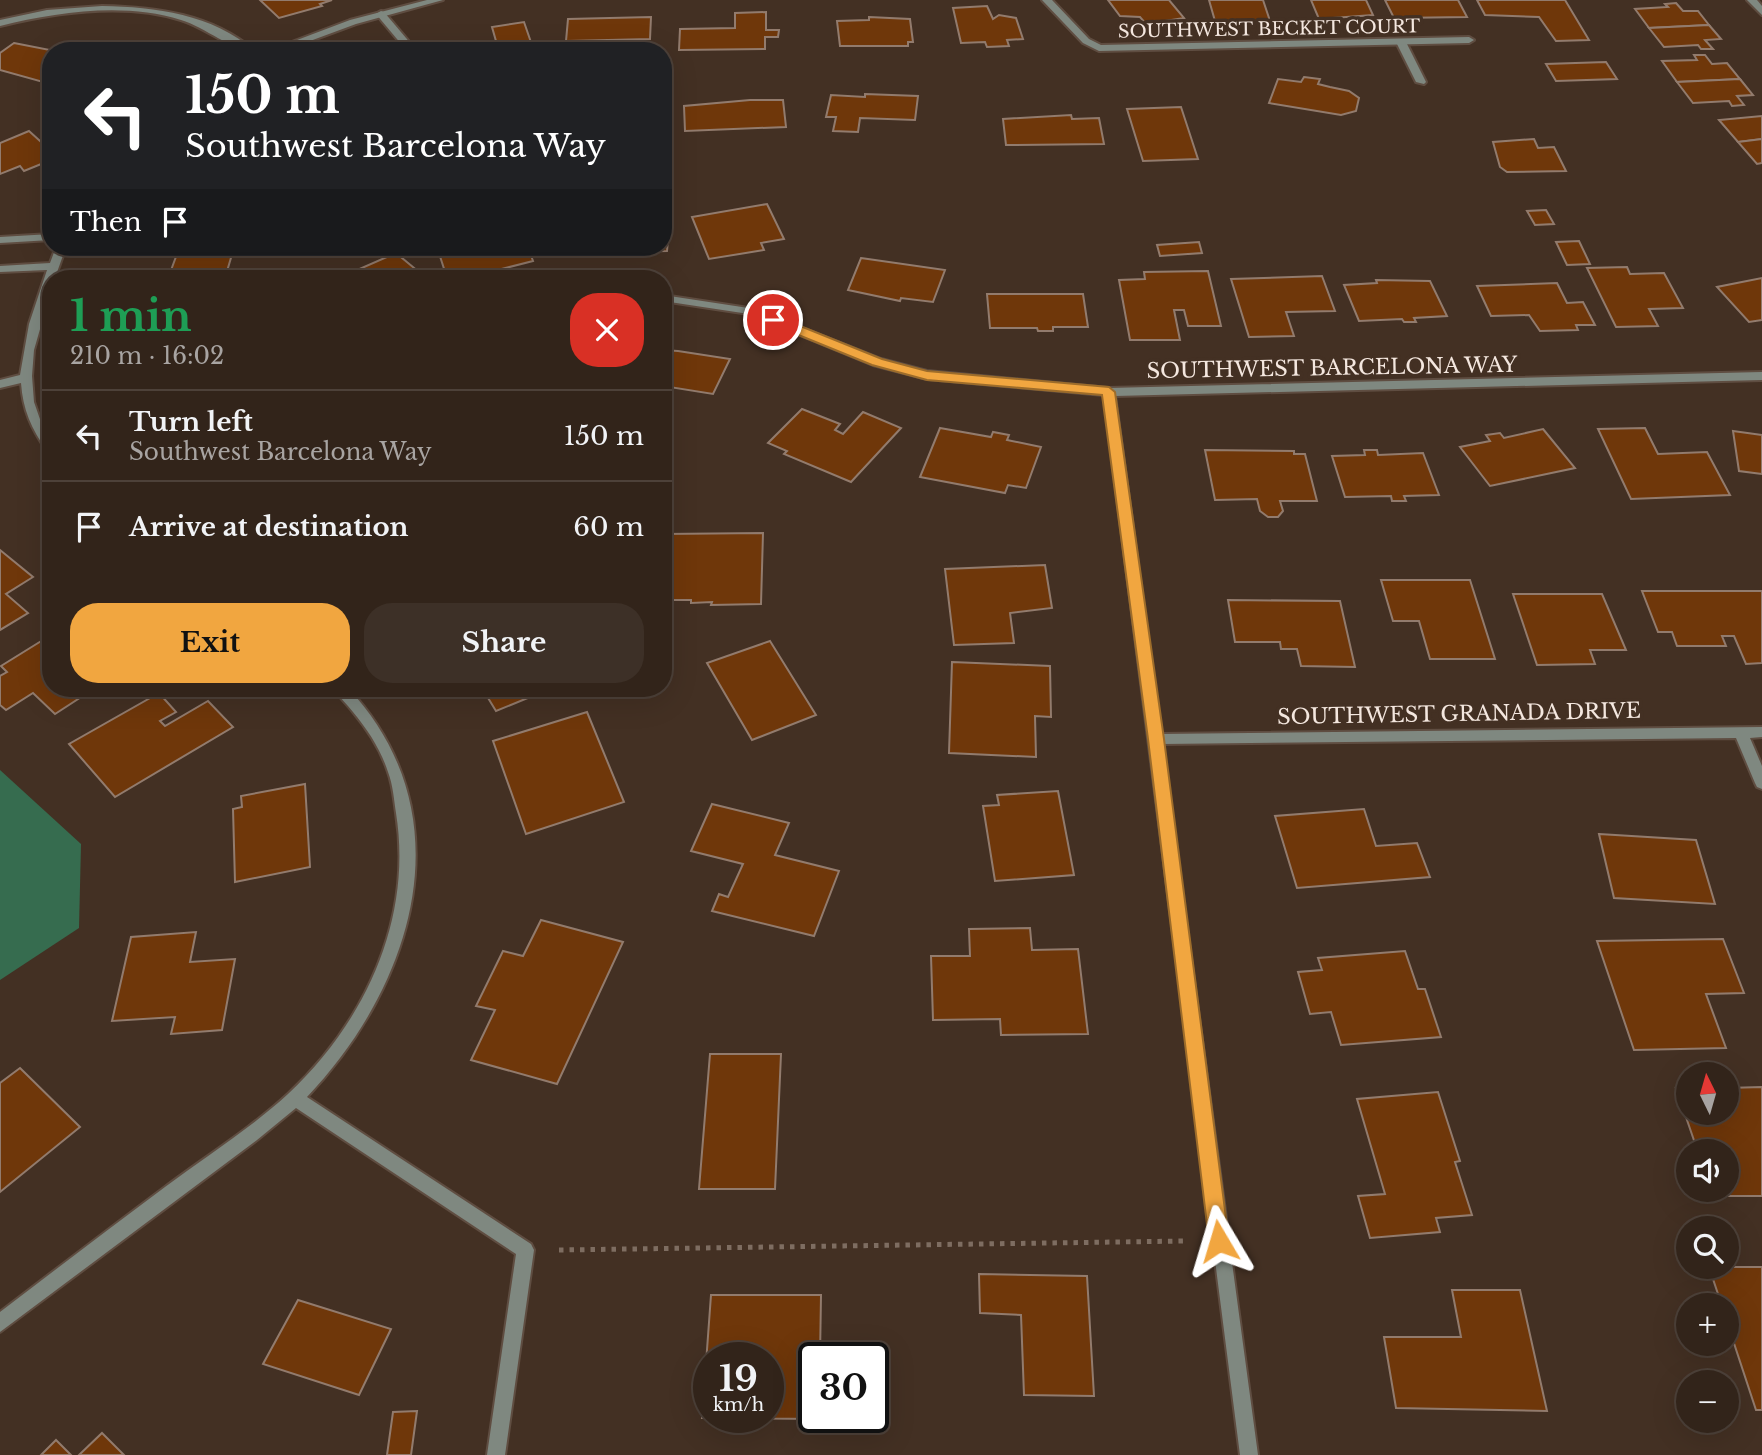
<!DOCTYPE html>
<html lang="en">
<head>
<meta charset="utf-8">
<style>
  :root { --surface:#32241a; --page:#3d3027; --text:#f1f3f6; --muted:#a8a4a2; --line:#4d4139; --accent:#f1a640 }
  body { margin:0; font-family:"Libre Baskerville",serif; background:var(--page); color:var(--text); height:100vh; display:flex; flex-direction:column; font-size:26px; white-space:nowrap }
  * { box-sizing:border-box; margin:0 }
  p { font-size:23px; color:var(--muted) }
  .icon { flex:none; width:38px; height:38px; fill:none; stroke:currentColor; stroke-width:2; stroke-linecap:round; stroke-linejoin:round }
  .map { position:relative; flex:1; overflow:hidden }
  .drawer { position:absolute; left:42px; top:270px; width:630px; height:427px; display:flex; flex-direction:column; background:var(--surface); border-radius:28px; box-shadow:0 7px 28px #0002,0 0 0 2px var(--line) }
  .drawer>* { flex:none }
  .guide { position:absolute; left:42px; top:42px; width:630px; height:214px; border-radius:28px; box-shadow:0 7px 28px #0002,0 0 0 2px var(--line); background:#202124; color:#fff; overflow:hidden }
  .needle { width:46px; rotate:355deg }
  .fabs { position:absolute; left:1676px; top:1062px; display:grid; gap:14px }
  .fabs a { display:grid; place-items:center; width:63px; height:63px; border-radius:50%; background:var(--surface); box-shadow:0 7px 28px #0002,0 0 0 2px var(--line); font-size:35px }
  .speed { position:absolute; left:693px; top:1342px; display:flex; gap:14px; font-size:35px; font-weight:700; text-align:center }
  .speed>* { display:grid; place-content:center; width:91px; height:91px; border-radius:50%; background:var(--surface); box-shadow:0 7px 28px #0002,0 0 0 2px var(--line); line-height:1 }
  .speed small { font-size:18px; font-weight:400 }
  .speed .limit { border:4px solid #111; border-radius:10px; background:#fff; color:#111 }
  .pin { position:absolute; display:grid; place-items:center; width:60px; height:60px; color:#fff; margin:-30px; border:4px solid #fff; border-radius:50%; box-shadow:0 2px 7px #0007 }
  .me { position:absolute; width:77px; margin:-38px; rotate:353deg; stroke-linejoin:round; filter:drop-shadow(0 0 5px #0008) }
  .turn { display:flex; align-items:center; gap:24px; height:147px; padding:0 28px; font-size:32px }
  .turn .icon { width:91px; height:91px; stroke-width:2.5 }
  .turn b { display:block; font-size:49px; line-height:60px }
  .then { display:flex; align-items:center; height:66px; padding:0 28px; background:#0003; gap:14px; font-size:26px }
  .round { display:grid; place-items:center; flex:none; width:74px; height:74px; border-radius:28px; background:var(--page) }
  .headline { display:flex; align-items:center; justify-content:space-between; height:119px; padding:0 28px }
  h1 { font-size:42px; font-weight:700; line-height:52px; color:#1e9e55 }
  .primary-button { display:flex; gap:14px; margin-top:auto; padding:14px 28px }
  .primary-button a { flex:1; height:80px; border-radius:28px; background:var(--accent); color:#111; font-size:28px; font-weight:700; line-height:80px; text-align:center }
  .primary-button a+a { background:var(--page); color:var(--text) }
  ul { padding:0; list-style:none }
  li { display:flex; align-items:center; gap:21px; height:91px; padding:0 28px; border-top:2px solid var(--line) }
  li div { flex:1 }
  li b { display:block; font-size:26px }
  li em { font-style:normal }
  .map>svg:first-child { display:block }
</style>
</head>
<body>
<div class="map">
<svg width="1762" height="1455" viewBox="0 0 1762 1455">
  <rect width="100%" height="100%" fill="#433023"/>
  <polygon fill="#366c4f" points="0,770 81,844 79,928 0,980"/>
  <g fill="#6f370a" stroke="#927b6d" stroke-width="2" fill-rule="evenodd">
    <polygon points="260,0 332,0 320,4 322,6 279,18"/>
    <polygon points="1108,0 1169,0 1184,18 1146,24 1140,17 1120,16"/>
    <polygon points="1209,0 1263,0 1270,21 1215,21"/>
    <polygon points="1311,0 1366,0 1373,15 1319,19"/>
    <polygon points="1385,0 1458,0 1467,17 1394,18"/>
    <polygon points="1477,0 1565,0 1589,40 1556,41 1539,17 1485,15"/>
    <polygon points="1676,3 1683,11 1698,11 1709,25 1649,28 1635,9 1668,7 1665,4"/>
    <polygon points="987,6 993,19 999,15 1016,18 1023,39 1007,40 1009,46 987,47 985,42 961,43 953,8"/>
    <polygon points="766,12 766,30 779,30 778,37 765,37 765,49 679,50 680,29 735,28 735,13"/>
    <polygon points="651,17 650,39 566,41 568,19"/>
    <polygon points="869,17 910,19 913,42 908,42 908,46 840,46 837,21 869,20"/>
    <polygon points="524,22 534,51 448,51 496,41 492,27"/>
    <polygon points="1709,25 1721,39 1705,40 1713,49 1701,49 1698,45 1664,47 1649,28"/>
    <polygon points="14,43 50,50 51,76 43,82 0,70 0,53"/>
    <polygon points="1694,55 1705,55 1712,64 1727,63 1740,79 1677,82 1662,61 1697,60"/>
    <polygon points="1606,62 1617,79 1556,81 1546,64"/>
    <polygon points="1304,77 1320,79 1318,84 1330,87 1349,91 1359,98 1356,111 1341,115 1269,103 1278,79 1301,82"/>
    <polygon points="1740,79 1753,95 1737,96 1744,105 1732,106 1729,101 1693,103 1677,82"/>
    <polygon points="865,94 918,96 915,120 860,118 858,132 833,131 836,117 826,117 831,95 865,97"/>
    <polygon points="750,100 783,100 786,127 685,131 684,106"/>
    <polygon points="1181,107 1198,159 1143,161 1127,109"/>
    <polygon points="1071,115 1072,119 1099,118 1104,144 1006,145 1003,119"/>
    <polygon points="1762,116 1762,139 1738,142 1719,120"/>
    <polygon points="29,131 51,151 51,160 24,171 20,166 0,174 0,143"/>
    <polygon points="1534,139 1538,148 1554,147 1566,171 1507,172 1500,167 1493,142"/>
    <polygon points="1762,139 1762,163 1757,164 1738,142"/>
    <polygon points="767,204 784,239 761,243 764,250 709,259 692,217"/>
    <polygon points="1546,210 1554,224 1535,225 1527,211"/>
    <polygon points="670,219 667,251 574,253 575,247 663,247 663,220"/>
    <polygon points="1579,241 1590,264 1567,265 1556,242"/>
    <polygon points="1199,242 1202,253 1160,256 1157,245"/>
    <polygon points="437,247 528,247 533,261 486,273 447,278"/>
    <polygon points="233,251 225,278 177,278 179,273 170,273 177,254"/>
    <polygon points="396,253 425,277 339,278"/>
    <polygon points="861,258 945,270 933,302 901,298 900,301 848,290"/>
    <polygon points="1627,267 1630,274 1664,273 1683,308 1649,309 1658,326 1616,327 1587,268"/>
    <polygon points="1208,271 1221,326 1188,326 1184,310 1174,310 1180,340 1130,340 1119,280 1145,279 1144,272"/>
    <polygon points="1322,276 1335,311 1286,312 1294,336 1249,337 1231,279"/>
    <polygon points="1762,278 1762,320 1749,322 1717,287"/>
    <polygon points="1376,280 1430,281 1447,316 1414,318 1416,322 1404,322 1402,319 1359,321 1344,285 1377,283"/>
    <polygon points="1557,283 1567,303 1583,302 1595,325 1576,325 1578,330 1540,331 1529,315 1491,316 1477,286"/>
    <polygon points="987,294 1083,294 1088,327 1053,327 1053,331 1038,331 1037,328 990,328"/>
    <polygon points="663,350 678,351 730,359 713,394 663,386"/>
    <polygon points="802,409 840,424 835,430 843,434 863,412 901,428 851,482 784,454 787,451 768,443"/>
    <polygon points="940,428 991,437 993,432 1009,435 1007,440 1041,447 1026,488 1008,485 1005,493 920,477"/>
    <polygon points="1645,428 1658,454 1707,452 1730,495 1631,499 1598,429"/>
    <polygon points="1543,429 1575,468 1490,486 1460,447 1490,441 1486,435 1500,433 1504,438"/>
    <polygon points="1733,431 1762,435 1762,474 1739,471"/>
    <polygon points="1205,450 1294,451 1294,454 1305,454 1317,501 1280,501 1283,511 1278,517 1268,517 1260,511 1257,499 1215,500"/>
    <polygon points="1364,450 1377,450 1378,455 1423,453 1439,495 1404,496 1406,501 1392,501 1391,496 1345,497 1332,456 1365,455"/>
    <polygon points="763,533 761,604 711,605 712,602 691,603 691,600 663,600 663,534"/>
    <polygon points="0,550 33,577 6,594 28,613 0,630"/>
    <polygon points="1045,565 1052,608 1010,613 1014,643 954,645 945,569"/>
    <polygon points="1381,580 1470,580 1495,659 1430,659 1419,621 1393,621"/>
    <polygon points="1642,591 1762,591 1762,663 1746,664 1734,636 1722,636 1726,646 1677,646 1672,632 1658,632"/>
    <polygon points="1513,594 1602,594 1626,650 1590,650 1595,664 1537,665"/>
    <polygon points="1228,600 1340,601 1355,667 1301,666 1297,649 1281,649 1280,642 1235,642"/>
    <polygon points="51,635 51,688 95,688 55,714 33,693 6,710 0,705 0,676 7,672 1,666"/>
    <polygon points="770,641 816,715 752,740 707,663"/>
    <polygon points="952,662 1050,666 1051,717 1035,716 1036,757 949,753"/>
    <polygon points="482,688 552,688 496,711"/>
    <polygon points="159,693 176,712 160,721 165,726 208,701 233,727 115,797 69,744"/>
    <polygon points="587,712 624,802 526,834 493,741"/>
    <polygon points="305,784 310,867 235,882 233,809 242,807 241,796"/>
    <polygon points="1058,791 1074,875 995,881 983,806 999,805 997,795"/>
    <polygon points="712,804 789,823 775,855 839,871 814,936 712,911 719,894 728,897 743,864 691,851"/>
    <polygon points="1364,809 1376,846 1417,843 1430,877 1297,888 1275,816"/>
    <polygon points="1599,834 1696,840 1715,904 1614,898"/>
    <polygon points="541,920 623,942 557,1084 471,1060 495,1010 476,1006 503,951 523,956"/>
    <polygon points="1030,928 1032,950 1078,949 1088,1034 1001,1035 1000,1019 933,1020 931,956 970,956 969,929"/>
    <polygon points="196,932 190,962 235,959 222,1030 171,1034 175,1017 112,1021 131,937"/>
    <polygon points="1723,939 1744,993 1706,994 1726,1048 1634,1050 1597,941"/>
    <polygon points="1405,951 1418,989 1425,989 1441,1037 1341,1045 1331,1012 1310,1014 1298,972 1322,970 1318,958"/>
    <polygon points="710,1054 781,1054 775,1189 699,1189"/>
    <polygon points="20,1068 80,1127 0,1192 0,1083"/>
    <polygon points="1762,1087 1762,1196 1713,1196 1711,1190 1727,1190 1727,1152 1698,1152 1676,1088 1689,1088 1689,1113 1727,1113 1727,1088"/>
    <polygon points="1438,1092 1460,1161 1455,1162 1472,1215 1436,1218 1440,1232 1370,1238 1358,1196 1385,1194 1357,1099"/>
    <polygon points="1709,1267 1762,1267 1762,1410 1756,1410 1727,1322 1727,1306 1722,1306"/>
    <polygon points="979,1274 1087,1276 1094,1396 1024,1395 1021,1315 980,1313"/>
    <polygon points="1452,1290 1520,1290 1547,1411 1396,1408 1384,1337 1461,1337"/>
    <path d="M711,1295H821L820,1358H814V1418L818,1419L702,1418ZM709,1358H768V1418H709Z"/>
    <polygon points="298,1300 391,1329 359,1395 263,1364"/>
    <polygon points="417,1411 411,1455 387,1455 393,1412"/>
    <polygon points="102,1433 124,1455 79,1455"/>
    <polygon points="56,1440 71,1455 41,1455"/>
  </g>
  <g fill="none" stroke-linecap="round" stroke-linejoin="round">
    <g stroke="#5f4d41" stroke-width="4">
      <g id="service">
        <polygon points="381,11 384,12 417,51 407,51 376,14"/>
        <polygon points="1401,39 1406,42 1426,82 1424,84 1416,82 1396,42"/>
      </g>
    </g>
    <g stroke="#5f4d41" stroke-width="4">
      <g id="minor">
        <polygon points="427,0 443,0 356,24 283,51 268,51 350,20"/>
        <polygon points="1042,0 1052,0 1089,39 1101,45 1469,37 1474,40 1469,43 1099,51 1083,43"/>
        <polygon points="1747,0 1757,0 1762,6 1762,15"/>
        <path d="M102,6C156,7 212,14 255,51C232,51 205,27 181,20C124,2 57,12 0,26V20L47,10Z"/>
        <polygon points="51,234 51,240 0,243 0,237"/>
        <path d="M56,247H66L55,278H51V291L34,350L32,376L34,402L42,425L51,439V452L47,451C31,428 23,410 21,383L0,388V380L20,375L29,324L47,270L0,272V266L50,263Z"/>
        <polygon points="663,295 755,309 881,359 927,371 1109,388 1762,372 1762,380 1115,396 1161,734 1762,727 1762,737 1750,738 1762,766 1762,789 1757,787 1755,783 1736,738 1162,744 1258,1455 1240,1455 1104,395 927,379 873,365 749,314 663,301"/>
        <path d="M333,688H348C466,814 415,983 307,1097L531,1244L534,1250L505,1455H487L516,1254L296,1108L257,1140L0,1332V1312C55,1270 110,1228 165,1187C206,1156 250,1129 288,1094C365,1022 413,919 396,813C394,800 393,785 388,772C381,750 368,730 353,712C347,704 339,697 333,688Z"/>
      </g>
    </g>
    <polyline stroke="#7e6d61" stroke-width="5" stroke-dasharray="4.5 6" stroke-linecap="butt" points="559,1250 1187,1241"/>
    <use href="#service" fill="#7f8880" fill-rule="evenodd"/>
    <use href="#minor" fill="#7f8880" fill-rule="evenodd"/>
  </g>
  <polygon fill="#f1a640" stroke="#9d6c2a" stroke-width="2" points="769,317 778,317 882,359 927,371 1109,387 1115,392 1164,739 1229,1241 1226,1248 1219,1251 1212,1248 1209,1241 1148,739 1102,395 927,380 872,365 769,323"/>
  <g text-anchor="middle" stroke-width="7" stroke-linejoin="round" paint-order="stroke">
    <g font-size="18" fill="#f4e7df" stroke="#433023">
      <text transform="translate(1269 29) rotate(-1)" y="6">SOUTHWEST BECKET COURT</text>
    </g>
    <g font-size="21" fill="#f4e7df" stroke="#433023">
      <text transform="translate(1332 368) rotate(-1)" y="7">SOUTHWEST BARCELONA WAY</text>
      <text transform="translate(1459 714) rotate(-1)" y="7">SOUTHWEST GRANADA DRIVE</text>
    </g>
  </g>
</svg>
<div class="fabs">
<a><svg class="needle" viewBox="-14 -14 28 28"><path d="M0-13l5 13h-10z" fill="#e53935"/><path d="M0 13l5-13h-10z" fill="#a8a4a2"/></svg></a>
<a><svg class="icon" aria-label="sound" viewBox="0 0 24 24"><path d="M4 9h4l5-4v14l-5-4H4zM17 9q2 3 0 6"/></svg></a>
<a><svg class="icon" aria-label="search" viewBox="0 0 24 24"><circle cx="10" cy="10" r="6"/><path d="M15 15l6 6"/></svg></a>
<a>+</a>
<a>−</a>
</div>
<div class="speed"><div>19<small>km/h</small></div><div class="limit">30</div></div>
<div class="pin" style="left:773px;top:320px;background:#d93025"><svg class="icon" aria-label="arrive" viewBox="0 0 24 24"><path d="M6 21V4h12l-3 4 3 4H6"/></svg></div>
<svg class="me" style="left:1219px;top:1241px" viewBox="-20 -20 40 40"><path d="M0-17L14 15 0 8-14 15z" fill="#f1a640" stroke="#fff" stroke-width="4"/></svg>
<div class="guide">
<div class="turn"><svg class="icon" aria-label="left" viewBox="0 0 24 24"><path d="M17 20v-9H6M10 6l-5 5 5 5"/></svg><div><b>150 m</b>Southwest Barcelona Way</div></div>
<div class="then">Then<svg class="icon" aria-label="arrive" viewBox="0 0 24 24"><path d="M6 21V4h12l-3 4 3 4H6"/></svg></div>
</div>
<section class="drawer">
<div class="headline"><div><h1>1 min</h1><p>210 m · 16:02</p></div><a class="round" style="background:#d93025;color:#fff"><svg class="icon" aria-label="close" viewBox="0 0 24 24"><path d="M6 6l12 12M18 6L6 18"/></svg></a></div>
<ul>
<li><svg class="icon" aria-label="left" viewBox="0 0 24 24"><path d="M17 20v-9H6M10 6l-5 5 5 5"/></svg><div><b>Turn left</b><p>Southwest Barcelona Way</p></div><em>150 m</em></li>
<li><svg class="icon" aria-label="arrive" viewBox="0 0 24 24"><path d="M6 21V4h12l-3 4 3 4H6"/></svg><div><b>Arrive at destination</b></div><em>60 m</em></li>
</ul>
<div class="primary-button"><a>Exit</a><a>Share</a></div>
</section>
</div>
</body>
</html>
